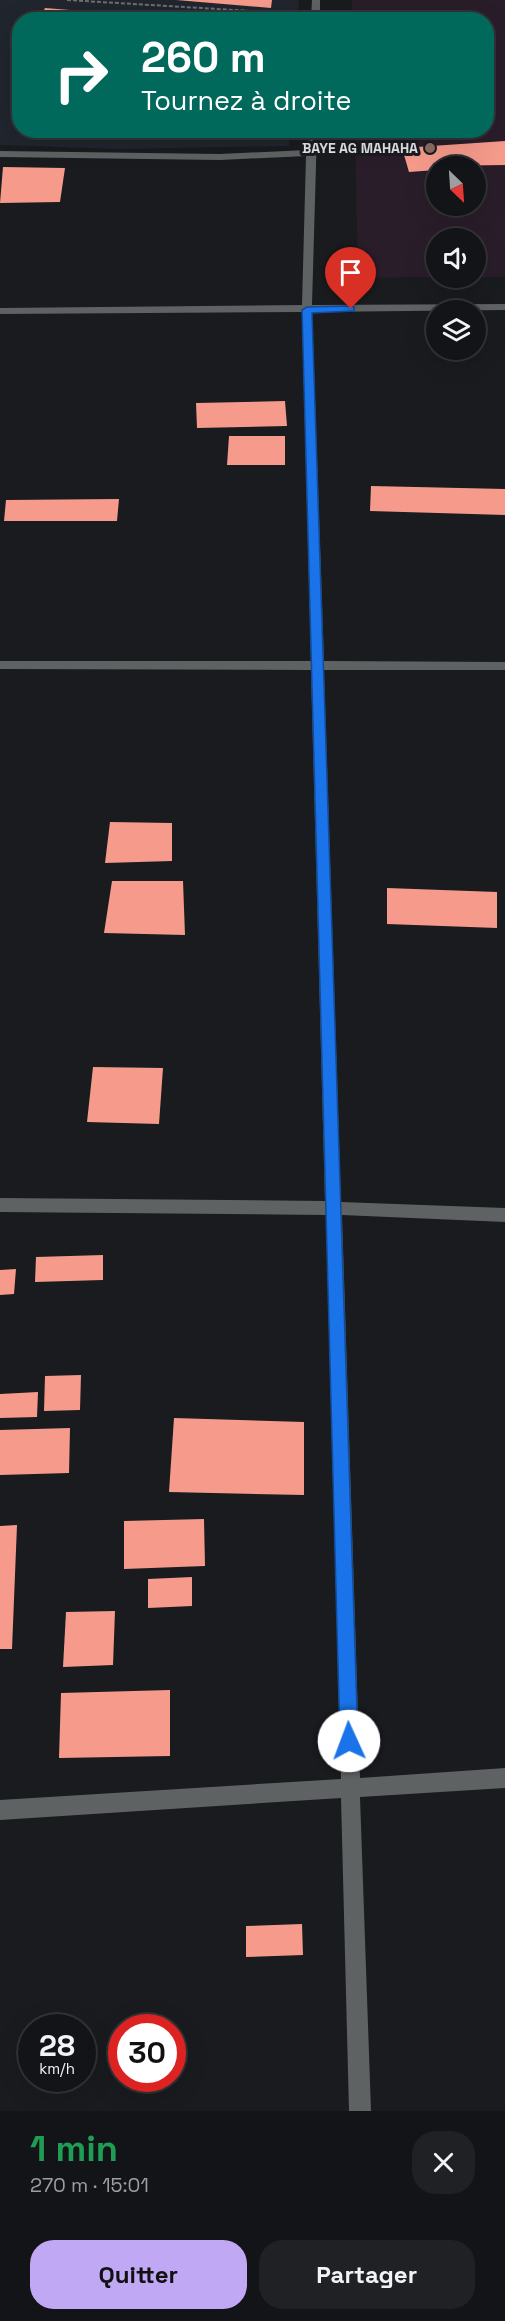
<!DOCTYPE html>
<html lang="fr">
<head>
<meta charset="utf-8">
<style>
  :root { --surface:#131417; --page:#202124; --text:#f1f3f6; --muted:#9d9ea1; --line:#323336; --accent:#c0a8f4 }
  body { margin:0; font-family:"Space Grotesk",sans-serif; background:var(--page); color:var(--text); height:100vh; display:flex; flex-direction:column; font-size:22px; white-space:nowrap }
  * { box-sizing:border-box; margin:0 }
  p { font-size:20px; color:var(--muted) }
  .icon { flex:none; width:33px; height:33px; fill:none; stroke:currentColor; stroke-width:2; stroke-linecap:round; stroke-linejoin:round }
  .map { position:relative; height:2111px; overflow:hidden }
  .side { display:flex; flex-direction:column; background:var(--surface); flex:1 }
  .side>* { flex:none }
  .guide { position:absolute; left:12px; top:12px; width:482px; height:126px; border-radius:24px; box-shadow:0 6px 24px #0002,0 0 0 2px var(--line); background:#00695c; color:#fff; overflow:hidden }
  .needle { width:39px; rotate:155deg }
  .buttons { position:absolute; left:426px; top:156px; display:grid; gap:12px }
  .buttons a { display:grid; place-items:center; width:60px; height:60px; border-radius:50%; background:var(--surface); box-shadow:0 6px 24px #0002,0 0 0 2px var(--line); font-size:30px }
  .speed { position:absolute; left:18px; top:2014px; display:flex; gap:12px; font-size:30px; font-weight:700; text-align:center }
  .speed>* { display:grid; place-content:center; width:78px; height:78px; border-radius:50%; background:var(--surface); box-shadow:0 6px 24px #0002,0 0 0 2px var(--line); line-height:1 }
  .speed small { font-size:15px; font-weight:400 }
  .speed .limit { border:9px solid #d22; background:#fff; color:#111 }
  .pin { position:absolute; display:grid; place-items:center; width:51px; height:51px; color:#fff; margin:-62px -26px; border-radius:50% 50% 50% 0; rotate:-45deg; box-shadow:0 0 6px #0007 }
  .pin .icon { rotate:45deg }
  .me { position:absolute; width:66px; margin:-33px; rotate:358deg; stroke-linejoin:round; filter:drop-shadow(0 0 4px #0008) }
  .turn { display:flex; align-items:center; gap:21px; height:126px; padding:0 30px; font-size:27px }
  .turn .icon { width:78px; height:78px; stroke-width:2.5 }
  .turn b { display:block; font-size:42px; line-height:51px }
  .round { display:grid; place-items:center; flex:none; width:63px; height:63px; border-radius:24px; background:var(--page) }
  .overview { display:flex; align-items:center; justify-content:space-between; height:102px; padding:0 30px }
  h1 { font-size:36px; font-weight:800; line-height:45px; color:#1e9e55 }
  .action { display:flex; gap:12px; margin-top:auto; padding:12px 30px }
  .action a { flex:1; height:69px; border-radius:24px; background:var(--accent); color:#111; font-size:24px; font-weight:800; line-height:69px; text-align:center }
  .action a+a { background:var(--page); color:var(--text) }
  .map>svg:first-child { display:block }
</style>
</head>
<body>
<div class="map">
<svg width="505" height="2111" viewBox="0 0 505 2111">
  <rect width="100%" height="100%" fill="#191b1f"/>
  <polygon fill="#20252e" points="0,0 299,0 298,19 20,20 20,130 290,131 289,146 118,149 0,145"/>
  <path fill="#291d2a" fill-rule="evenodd" d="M352,0H505V277H476V238H436V277L358,278L355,131L486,130V20L352,19ZM436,166H476V206H436Z"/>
  <g fill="#f69b8c">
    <polygon points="176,0 272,0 271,8"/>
    <polygon points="45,8 157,17 156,20 39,20"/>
    <polygon points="505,141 505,165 436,166 436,170 409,172 402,148"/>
    <polygon points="3,167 65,168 60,202 0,203"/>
    <polygon points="285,401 287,426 197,428 196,403"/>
    <polygon points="229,436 285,436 285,465 227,465"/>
    <polygon points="371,486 505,489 505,515 370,511"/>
    <polygon points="119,499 117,521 4,521 6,500"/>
    <polygon points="110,822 172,823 172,861 105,863"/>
    <polygon points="112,881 183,881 185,935 104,933"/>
    <polygon points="387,888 497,892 497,928 387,924"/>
    <polygon points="93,1067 163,1068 159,1124 87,1122"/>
    <polygon points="103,1255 103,1280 35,1282 36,1257"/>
    <polygon points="16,1269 14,1294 0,1295 0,1270"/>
    <polygon points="81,1375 80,1410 44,1411 45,1376"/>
    <polygon points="38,1392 37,1417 0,1418 0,1394"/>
    <polygon points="174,1418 304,1422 304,1495 169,1492"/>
    <polygon points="70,1428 69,1473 0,1475 0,1430"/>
    <polygon points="204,1519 205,1566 124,1569 124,1521"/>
    <polygon points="17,1525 12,1649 0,1649 0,1526"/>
    <polygon points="192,1577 192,1606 148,1608 148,1579"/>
    <polygon points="115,1611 113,1665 63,1667 66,1612"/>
    <polygon points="170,1690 170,1756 59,1758 61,1693"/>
    <polygon points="302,1924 303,1955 246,1957 246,1926"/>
  </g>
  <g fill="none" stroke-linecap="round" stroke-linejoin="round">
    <polyline stroke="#6d6f72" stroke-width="2" stroke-dasharray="4 2" stroke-linecap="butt" points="67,0 285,13"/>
    <g fill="#5f6263" fill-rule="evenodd">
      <polygon points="312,0 320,0 320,20 311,20"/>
      <polygon points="307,130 317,130 312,305 505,304 505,310 312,312 324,661 505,662 505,670 324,670 341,1202 505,1208 505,1222 342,1215 360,1778 505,1768 505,1788 360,1797 371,2111 349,2111 341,1798 0,1820 0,1800 341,1779 326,1215 0,1212 0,1198 325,1201 311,670 0,669 0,661 311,661 302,312 0,314 0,308 302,305 306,156 220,160 0,157 0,151 220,154 307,150"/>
    </g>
  </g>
  <polygon fill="#1a73e8" stroke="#114b97" stroke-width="1.5" points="351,306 354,307 354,311 312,313 358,1741 355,1747 349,1750 343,1747 340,1741 302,310 307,307"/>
  <circle fill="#8d6e63" stroke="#191b1f" stroke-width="2" cx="430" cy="148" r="6"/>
  <g text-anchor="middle" stroke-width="6" stroke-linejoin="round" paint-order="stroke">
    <g font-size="14" font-weight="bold" fill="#e3e5e8" stroke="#191b1f" text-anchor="end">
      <text x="418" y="153">BAYE AG MAHAHA</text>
    </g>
  </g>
</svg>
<div class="buttons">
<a><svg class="needle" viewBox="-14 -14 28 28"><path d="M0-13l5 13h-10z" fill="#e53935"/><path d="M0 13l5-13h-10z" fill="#9d9ea1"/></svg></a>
<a><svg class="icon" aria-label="sound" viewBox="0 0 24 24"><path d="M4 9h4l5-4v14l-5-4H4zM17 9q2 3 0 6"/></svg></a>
<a><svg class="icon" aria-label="layers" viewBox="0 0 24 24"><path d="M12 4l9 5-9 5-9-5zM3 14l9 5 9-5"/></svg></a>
</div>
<div class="speed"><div>28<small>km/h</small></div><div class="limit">30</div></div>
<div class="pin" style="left:351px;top:309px;background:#d93025"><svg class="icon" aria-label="arrive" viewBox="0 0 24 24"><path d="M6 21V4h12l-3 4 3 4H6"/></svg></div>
<svg class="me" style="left:349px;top:1741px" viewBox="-20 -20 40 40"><circle r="19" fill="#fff"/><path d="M0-13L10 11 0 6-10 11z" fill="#1a73e8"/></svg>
<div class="guide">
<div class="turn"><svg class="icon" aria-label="right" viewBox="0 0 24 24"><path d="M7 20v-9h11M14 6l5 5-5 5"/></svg><div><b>260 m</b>Tournez à droite</div></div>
</div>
</div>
<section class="side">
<div class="overview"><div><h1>1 min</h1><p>270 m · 15:01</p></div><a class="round"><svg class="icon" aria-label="close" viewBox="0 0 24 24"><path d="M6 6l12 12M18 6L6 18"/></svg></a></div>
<div class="action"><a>Quitter</a><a>Partager</a></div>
</section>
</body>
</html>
